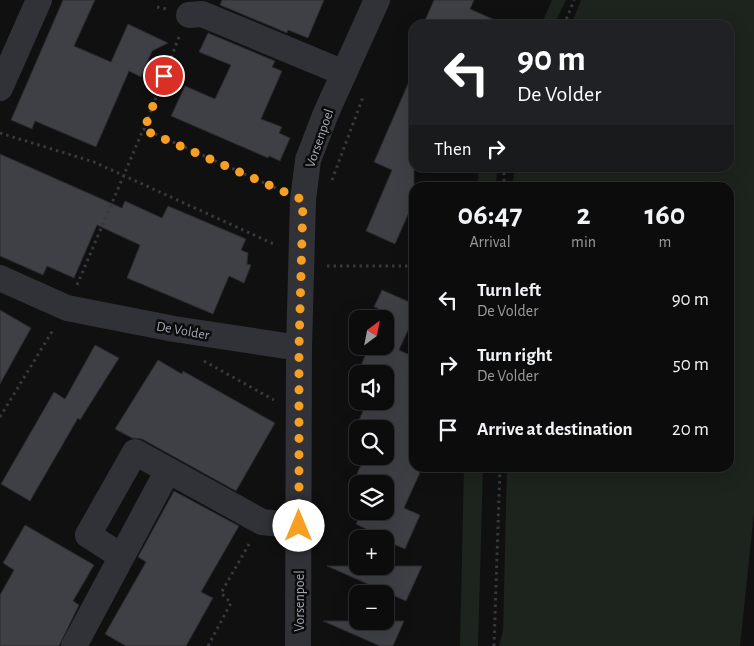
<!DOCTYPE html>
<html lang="en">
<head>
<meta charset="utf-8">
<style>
  :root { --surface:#0c0c0d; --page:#1a1a1b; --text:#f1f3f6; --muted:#9a9b9d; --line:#2c2c2e }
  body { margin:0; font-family:"Alegreya Sans",sans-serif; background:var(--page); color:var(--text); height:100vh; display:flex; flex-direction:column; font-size:19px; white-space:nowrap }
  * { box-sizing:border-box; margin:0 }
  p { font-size:16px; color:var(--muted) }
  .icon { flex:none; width:28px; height:28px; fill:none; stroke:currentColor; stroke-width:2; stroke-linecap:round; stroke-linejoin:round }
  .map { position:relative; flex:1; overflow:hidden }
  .details { position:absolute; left:409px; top:182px; width:325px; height:290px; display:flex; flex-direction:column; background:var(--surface); border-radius:15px; box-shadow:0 5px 20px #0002,0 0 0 1px var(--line) }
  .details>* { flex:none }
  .guide { position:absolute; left:409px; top:20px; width:325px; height:152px; border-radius:15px; box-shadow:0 5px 20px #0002,0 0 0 1px var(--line); background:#202124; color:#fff; overflow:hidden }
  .needle { width:32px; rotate:32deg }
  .buttons { position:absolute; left:349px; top:310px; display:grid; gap:10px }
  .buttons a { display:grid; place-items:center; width:45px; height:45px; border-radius:10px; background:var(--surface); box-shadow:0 5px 20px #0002,0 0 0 1px var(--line); font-size:25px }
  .pin { position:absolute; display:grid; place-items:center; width:42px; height:42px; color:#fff; margin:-21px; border:2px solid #fff; border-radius:50%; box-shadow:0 1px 5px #0007 }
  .me { position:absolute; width:55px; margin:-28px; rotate:0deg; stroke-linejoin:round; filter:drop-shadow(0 0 4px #0008) }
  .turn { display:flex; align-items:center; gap:18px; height:105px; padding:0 25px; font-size:22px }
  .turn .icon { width:65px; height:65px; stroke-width:2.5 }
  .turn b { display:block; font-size:35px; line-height:42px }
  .then { display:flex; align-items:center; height:48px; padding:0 25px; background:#0003; gap:10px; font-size:19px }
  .eta { display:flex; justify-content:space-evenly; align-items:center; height:85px; text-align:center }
  .eta b { font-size:30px; font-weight:600; line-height:35px }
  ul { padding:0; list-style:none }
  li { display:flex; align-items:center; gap:15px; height:65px; padding:0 25px }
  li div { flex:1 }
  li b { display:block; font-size:19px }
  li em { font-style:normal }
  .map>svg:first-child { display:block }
</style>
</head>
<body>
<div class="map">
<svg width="754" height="646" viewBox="0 0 754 646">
  <rect width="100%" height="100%" fill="#101011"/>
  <g fill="#1c241d">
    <polygon points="552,0 566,0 554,25 541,25"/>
    <polygon points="581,0 754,0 754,513 740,646 499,646 503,631 507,468 729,468 729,188 512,187 515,168 729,168 729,25 571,25"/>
    <polygon points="479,168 497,168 496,187 477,187"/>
    <polygon points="464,468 483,468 478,646 460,646"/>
  </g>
  <g fill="#3f4045" stroke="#2a2a2e">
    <polygon points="63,0 95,0 74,46 111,62 128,24 168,43 152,51 141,77 129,71 96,147 35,121 32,129 11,120"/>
    <polygon points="222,0 324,0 308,38 288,30 287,33 220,5"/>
    <polygon points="434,0 474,0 470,9 506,25 423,25"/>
    <polygon points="208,33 275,61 272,67 282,71 261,119 282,127 279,133 290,138 280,161 269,156 268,158 171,116 185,86 215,99 231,65 199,52"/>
    <polygon points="414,70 414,201 395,244 366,231 392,170 374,162"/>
    <polygon points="0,154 122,208 125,201 162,218 168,206 246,239 241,250 248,253 247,264 251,265 244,283 229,276 213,314 127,278 140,245 97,225 74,278 47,266 43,275 0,256"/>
    <polygon points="382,290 414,304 414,317 399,350 414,357 414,468 422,468 404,508 420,515 405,549 368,533 368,530 356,524 362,511 385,511 385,484 374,484 356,476 365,456 385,456 385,429 366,429 357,425 367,401 385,401 385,374 358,373 369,346 385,346 385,319 373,319 378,308 374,307"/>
    <polygon points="0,310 31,328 0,384"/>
    <polygon points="95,345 119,358 80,420 78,418 30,501 1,484 54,392 65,399"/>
    <polygon points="158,360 182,374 183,371 275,423 236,491 142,439 132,438 115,429"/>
    <polygon points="174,491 239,526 201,592 213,598 186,646 126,646 105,634 146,562 138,557"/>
    <polygon points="25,525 94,565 73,601 79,605 59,646 0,646 0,595 14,570 3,563"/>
    <polygon points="327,566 422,566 406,601"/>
    <polygon points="323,621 404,621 393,646 380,646"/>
  </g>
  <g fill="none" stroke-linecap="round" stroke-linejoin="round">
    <g stroke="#37393e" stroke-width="3" stroke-dasharray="2.5 4" stroke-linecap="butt">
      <polyline points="157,7 167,9"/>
      <polyline points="564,25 574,0"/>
      <polyline points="179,37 144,129 278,189"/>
      <polyline points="0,133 94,162 276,245"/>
      <polyline points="332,180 363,97"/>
      <polyline points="504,188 504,168"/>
      <polyline points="327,266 414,266"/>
      <polyline points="77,285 143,130"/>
      <polyline points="204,361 274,400"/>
      <polyline points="0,417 53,330"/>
      <polyline points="208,646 231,603 221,593 249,544"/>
      <polyline points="494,646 500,468"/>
    </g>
    <g stroke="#313237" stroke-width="26">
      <polyline points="189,15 202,14 344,73"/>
      <polyline points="0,88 39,0"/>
      <polyline points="0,278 67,308 174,329 299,348"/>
      <polyline points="121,556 88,535 135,452 262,522 299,526"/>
      <polyline points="74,646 168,470"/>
      <polyline points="298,646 299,348 303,200 308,160 326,113 377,0"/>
    </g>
  </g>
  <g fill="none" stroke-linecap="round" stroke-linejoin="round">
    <polyline stroke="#f79f23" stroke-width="9" stroke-dasharray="0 16.2" points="164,76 144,130 303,200 299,348 299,526"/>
  </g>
  <g text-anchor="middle" stroke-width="5" stroke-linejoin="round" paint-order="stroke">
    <g font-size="14" fill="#a1a8b3" stroke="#0b0b0c">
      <text transform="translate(319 138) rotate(-71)" y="5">Vorsenpoel</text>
      <text transform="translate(183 330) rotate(10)" y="5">De Volder</text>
      <text transform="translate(299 601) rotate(-90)" y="5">Vorsenpoel</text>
    </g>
  </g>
</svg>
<div class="buttons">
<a><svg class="needle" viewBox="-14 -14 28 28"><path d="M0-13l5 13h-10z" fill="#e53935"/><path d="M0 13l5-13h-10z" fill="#9a9b9d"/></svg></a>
<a><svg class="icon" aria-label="sound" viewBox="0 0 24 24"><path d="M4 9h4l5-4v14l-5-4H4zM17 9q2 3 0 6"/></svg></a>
<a><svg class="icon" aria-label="search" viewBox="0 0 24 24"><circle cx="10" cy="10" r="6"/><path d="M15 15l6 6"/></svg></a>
<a><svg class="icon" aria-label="layers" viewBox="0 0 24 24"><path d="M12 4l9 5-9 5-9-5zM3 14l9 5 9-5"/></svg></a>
<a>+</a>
<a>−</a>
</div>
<div class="pin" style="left:164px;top:76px;background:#d93025"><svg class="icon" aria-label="arrive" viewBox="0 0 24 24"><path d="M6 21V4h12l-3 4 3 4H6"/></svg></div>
<svg class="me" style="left:299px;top:526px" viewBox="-20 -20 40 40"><circle r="19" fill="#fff"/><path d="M0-13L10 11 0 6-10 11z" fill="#f79f23"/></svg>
<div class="guide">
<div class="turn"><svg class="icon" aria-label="left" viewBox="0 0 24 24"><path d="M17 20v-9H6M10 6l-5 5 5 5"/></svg><div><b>90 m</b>De Volder</div></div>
<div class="then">Then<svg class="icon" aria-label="right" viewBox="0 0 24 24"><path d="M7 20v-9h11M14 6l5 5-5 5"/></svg></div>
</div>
<section class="details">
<div class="eta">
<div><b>06:47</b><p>Arrival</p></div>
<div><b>2</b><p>min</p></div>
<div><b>160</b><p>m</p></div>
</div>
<ul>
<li><svg class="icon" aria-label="left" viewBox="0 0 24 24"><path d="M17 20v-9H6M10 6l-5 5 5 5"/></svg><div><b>Turn left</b><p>De Volder</p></div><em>90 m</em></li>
<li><svg class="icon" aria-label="right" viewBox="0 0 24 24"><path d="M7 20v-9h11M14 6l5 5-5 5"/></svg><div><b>Turn right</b><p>De Volder</p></div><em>50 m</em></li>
<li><svg class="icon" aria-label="arrive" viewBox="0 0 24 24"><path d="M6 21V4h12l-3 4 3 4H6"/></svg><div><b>Arrive at destination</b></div><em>20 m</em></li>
</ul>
</section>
</div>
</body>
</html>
